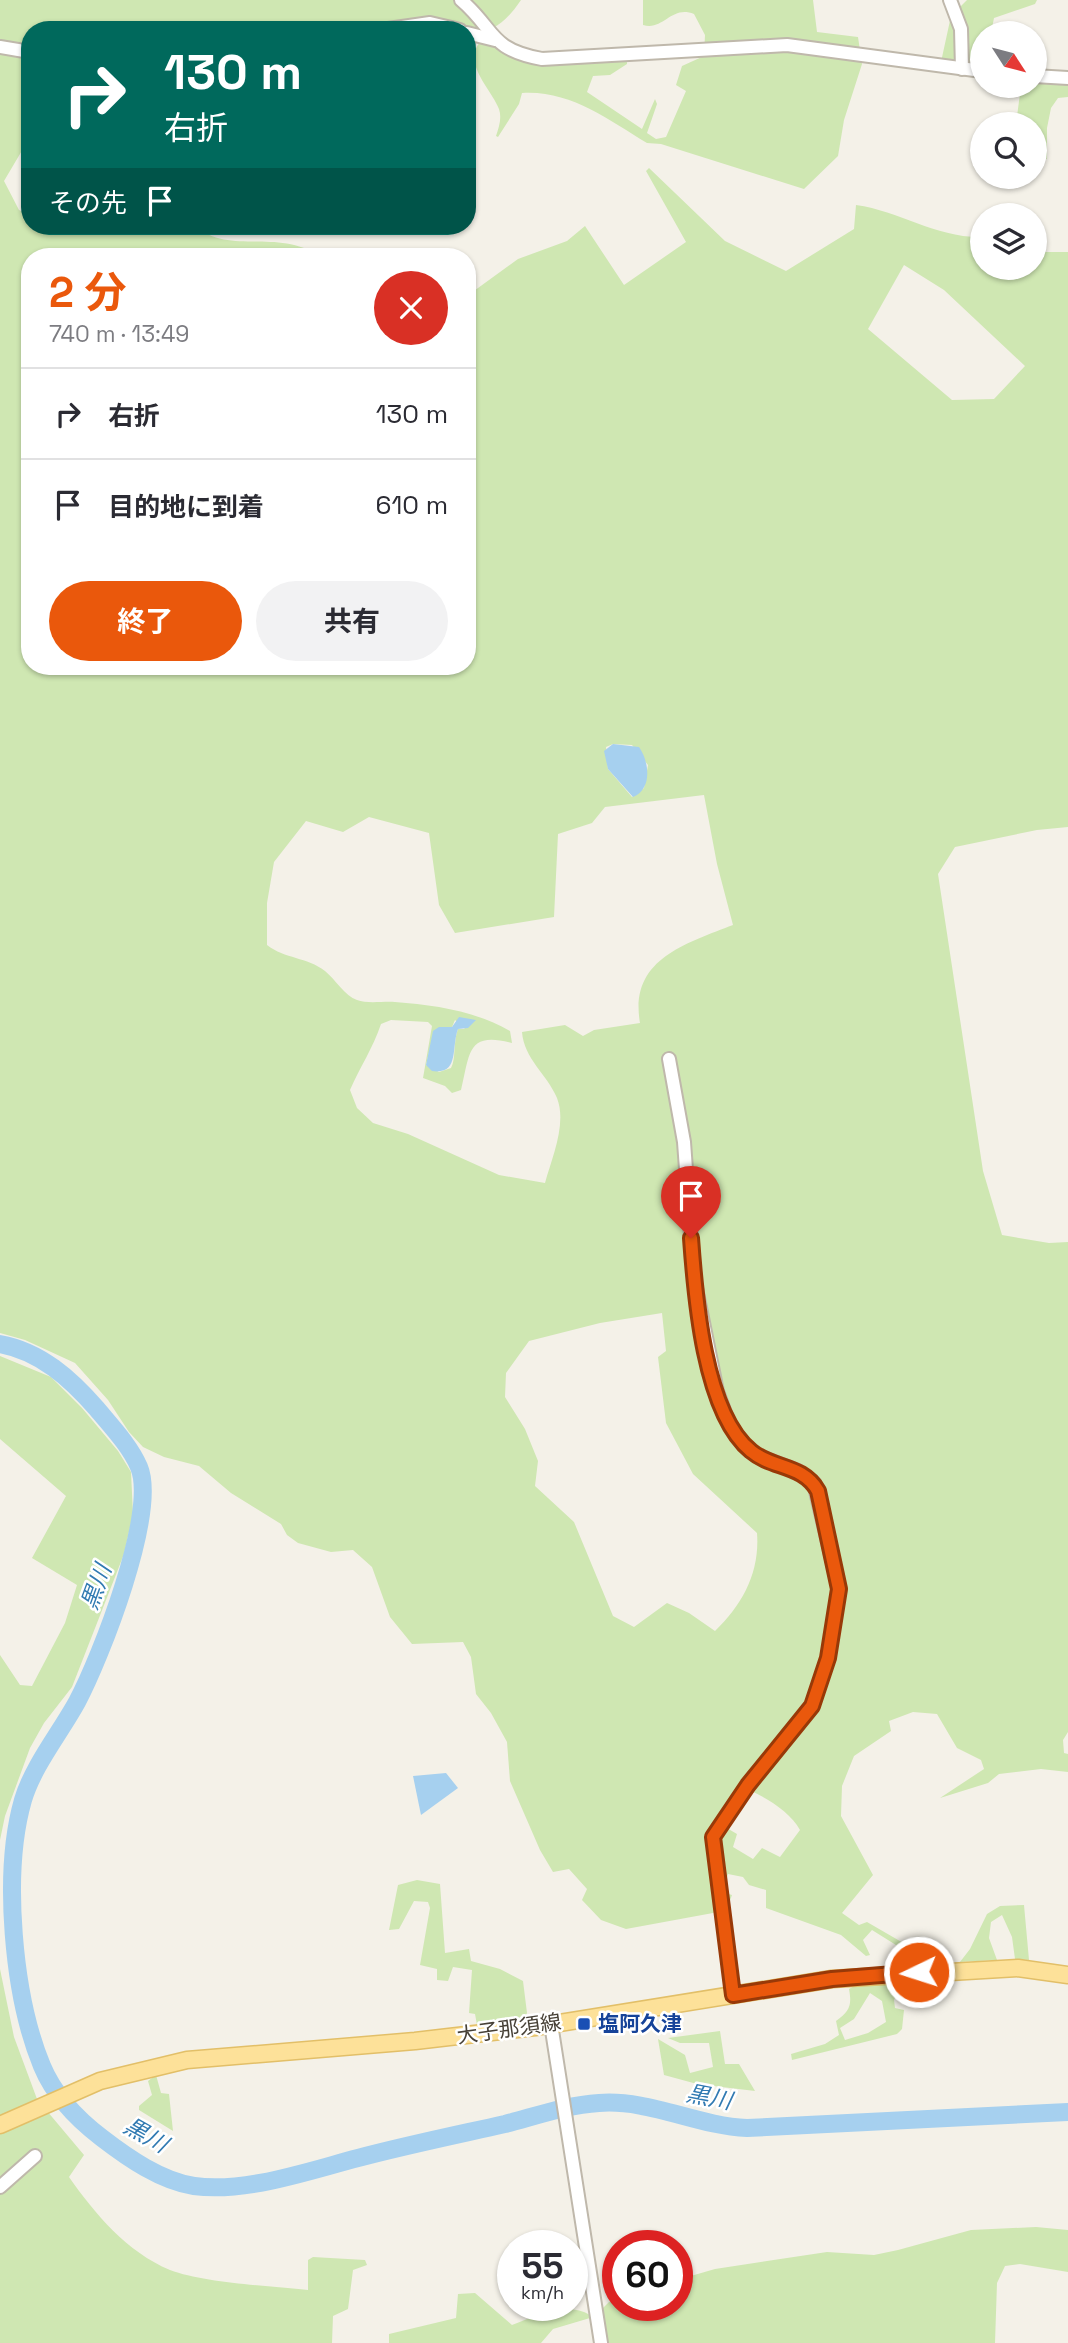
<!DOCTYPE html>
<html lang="ja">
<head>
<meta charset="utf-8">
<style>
  :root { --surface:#fff; --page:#f2f2f3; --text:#2b2b33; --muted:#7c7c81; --line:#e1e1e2; --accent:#ea580c }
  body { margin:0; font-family:"Space Grotesk","Noto Sans JP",sans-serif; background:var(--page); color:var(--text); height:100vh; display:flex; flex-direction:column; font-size:26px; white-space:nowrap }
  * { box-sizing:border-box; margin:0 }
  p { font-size:23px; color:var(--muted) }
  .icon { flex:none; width:38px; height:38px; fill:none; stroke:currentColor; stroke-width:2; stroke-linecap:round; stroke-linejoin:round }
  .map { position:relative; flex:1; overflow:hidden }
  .drawer { position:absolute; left:21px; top:248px; width:455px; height:427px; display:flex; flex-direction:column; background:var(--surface); border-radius:28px; box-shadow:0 2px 5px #0004 }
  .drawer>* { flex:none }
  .guide { position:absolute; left:21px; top:21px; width:455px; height:214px; border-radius:28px; box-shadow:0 2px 5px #0004; background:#00695c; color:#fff; overflow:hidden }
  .needle { width:46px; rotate:126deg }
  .controls { position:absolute; left:970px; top:21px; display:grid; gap:14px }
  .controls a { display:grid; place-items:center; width:77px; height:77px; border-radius:50%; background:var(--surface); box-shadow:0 2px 5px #0004; font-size:35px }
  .speed { position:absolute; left:497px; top:2230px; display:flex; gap:14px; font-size:35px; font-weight:700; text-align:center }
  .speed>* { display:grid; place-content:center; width:91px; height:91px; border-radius:50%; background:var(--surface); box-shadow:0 2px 5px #0004; line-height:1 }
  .speed small { font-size:18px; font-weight:400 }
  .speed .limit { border:10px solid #d22; background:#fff; color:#111 }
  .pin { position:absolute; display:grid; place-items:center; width:60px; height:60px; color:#fff; margin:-72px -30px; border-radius:50% 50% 50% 0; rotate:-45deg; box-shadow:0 0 7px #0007 }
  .pin .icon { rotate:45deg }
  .me { position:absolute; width:77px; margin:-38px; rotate:266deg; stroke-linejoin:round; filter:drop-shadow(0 0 5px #0008) }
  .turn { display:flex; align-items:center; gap:24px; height:147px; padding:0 28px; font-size:32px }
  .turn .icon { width:91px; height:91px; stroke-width:2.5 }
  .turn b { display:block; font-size:49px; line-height:60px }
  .then { display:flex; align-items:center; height:66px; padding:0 28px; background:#0003; gap:14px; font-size:26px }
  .round { display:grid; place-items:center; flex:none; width:74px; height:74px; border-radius:37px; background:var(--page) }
  .overview { display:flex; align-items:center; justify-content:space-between; height:119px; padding:0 28px }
  h1 { font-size:42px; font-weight:700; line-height:52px; color:var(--accent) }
  .action { display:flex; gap:14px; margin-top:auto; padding:14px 28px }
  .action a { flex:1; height:80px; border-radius:42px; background:var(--accent); color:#fff; font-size:28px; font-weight:700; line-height:80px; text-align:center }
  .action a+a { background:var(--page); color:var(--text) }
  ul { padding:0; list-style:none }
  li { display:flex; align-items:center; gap:21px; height:91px; padding:0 28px; border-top:2px solid var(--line) }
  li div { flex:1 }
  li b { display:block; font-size:26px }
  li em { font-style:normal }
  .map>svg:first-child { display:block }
</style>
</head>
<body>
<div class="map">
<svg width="1068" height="2343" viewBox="0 0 1068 2343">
  <rect width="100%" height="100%" fill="#f4f1e8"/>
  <g fill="#cfe7b2" fill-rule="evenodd">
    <path d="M0,0H521C486,52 466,25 415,22C397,21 377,27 360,30H30V137L4,181L19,210L30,215V226H195C229,256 278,227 321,257H30V667H467V296L518,259L567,241L585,226L624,285L686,242L646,171L649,168L725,241L786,271L854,229L856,205C900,211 936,238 982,237V268H1034V252H1068V827L1037,830L955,847L938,874L983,1171L1002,1235L1049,1243L1068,1242V1732L1063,1740L1064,1753L1068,1754V1772L1041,1769L999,1774L988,1783L940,1798L984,1769L981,1760L957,1748L937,1714L913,1712L889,1721L891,1731L854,1756L842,1786L841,1816L873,1875L842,1913L859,1925L867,1922L924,1955V1960L915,1962L912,1955L872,1930L863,1940L870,1955L866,1956L841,1935L766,1908V1890L749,1885L743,1877L728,1874L722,1892L732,1895L729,1903L713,1913L626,1929L601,1920L582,1900L587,1889L569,1869L553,1872L540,1850L510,1781L507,1742L491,1713L476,1694L471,1657L463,1642L412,1644L390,1617L372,1567L353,1550L331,1552L298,1543L287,1535L281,1524L231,1493L199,1466L164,1457L143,1447L129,1432L108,1400L75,1363L25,1340L0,1333ZM904,265L944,290L1025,366L994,399L952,400L868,329ZM613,744L632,745L648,765L644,788L632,797L608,769L606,747ZM704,795L717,864L733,925C684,944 629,960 640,1023L594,1030L583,1036L565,1025L522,1032C524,1059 547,1074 557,1098C567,1124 552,1158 545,1183L499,1175L408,1134L373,1123L357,1108L350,1090C360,1067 373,1048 381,1024L391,1020L428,1022L432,1026L423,1078L445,1086L452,1093L461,1090C470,1053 467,1031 512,1043L510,1031C475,1011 435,1005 395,1002C384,1001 367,1004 357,1000C345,996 335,979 325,971C307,957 285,959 267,945V903L274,862L306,821L343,832L369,817L429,833L439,905L455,933L554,917L558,834L592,823L605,807ZM455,1020L465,1029H458C453,1042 456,1059 451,1068L439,1072L426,1065L434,1031L452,1027ZM662,1313L666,1351L658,1357L666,1423L693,1474L757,1533C760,1572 743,1604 715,1631L689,1613L667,1603L634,1627L613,1616L574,1522L535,1486L538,1461L525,1429L505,1397L506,1373L529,1341L600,1323ZM751,1791C769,1799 791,1813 800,1830L780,1857L762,1848L753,1859L733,1847L737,1834L725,1827Z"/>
    <path d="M643,0H813L817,32L858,37L862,64L844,120L838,156L804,189L661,144L647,143C607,119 570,90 522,93L519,104L498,137L496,136C499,127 502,118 499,109C491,89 462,63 480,42C541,67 564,64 627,59V64L610,75L593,76L587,92L642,129L655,99L657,104L647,133L656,139L666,137L686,91L676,85L682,66L704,56L705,35L694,14C671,5 664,31 643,25Z"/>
    <polygon points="967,0 1037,0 1035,4 994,18 991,33 982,33 982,66 941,62 951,16"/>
    <polygon points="1034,82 1068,84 1068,97 1058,98 1051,108 1047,128 1047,159 1034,157 1034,124 1016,124 1021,86 1034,86"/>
    <polygon points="0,1356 51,1377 82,1408 118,1451 131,1472 133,1514 124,1554 72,1687 44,1723 30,1748 5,1816 0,1840 0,1655 20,1685 32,1686 65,1623 77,1585 32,1558 66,1496 0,1439"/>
    <polygon points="417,1880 440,1884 445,1953 469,1949 471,1961 500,1969 523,1981 527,2013 524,2019 477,2025 475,2014 469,2013 472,1970 453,1967 448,1981 437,1980 437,1969 420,1965 430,1908 428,1902 414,1901 399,1929 389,1930 398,1885"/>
    <polygon points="1024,1905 1029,1960 1015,1959 1012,1937 1002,1915 991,1922 989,1938 997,1960 960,1962 970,1949 987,1914 1000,1906"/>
    <polygon points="0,1969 14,2037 37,2099 0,2116"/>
    <path d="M881,1982L899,1991L894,2000L895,2008L904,2010L902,2029L897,2034L792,2060L791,2054L825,2044L839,2035L836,2021C850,2011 852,2005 849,1989L860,1983ZM870,1993L882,2001L886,2022L868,2033L845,2040L840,2028L854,2019Z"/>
    <polygon points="720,2031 725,2064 739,2064 755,2091 697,2084 664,2075 658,2039 685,2055 690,2073 713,2067 709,2043 680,2043 668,2038"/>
    <polygon points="156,2075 161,2093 169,2094 173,2131 139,2110 139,2106 152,2095 148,2081"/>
    <path d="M47,2111L84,2155L69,2177C95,2214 127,2252 170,2270C204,2283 271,2286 308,2290V2260L313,2257L365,2260L367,2265L353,2270L348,2309L333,2316L332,2343H0V2131Z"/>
    <polygon points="1036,2227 1068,2230 1068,2272 1020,2264 1005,2266 997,2283 995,2343 607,2343 601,2310 609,2302 618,2299 618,2305 677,2305 677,2280 715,2269 827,2252 874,2255 898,2250 971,2230"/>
    <path d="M475,2293L512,2325C536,2316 566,2301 590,2315V2318L553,2329L541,2343H389V2334L456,2318L458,2294Z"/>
  </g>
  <g fill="#a6d0ef">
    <path d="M613,744L639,747C649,761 653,789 633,797L608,769L604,751Z"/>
    <path d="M459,1017L476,1020L468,1028L458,1029C451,1047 460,1075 432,1071L426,1065L433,1031L439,1027H452Z"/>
    <polygon points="446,1773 458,1788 421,1815 413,1776"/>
  </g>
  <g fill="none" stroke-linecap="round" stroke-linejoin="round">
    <path stroke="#a6d0ef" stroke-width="18" d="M0,1344C40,1351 71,1379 97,1409C112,1427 130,1446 139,1467C158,1512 100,1659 77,1702C60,1733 33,1766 23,1800C2,1873 13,1996 42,2066C54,2095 77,2119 102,2138C128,2158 161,2181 194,2186C246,2193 308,2171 358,2158C407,2145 456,2135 505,2124C536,2116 567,2105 599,2103C649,2099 697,2126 747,2128L1068,2112"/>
    <g stroke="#bfb8ab" stroke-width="16">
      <g id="minor">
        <path d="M461,0C496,30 488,49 542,59L787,45L982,71"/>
        <polyline points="950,0 961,29 962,69"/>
        <polyline points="381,30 430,23 460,30"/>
        <polyline points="467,33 495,40"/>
        <polyline points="0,47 30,52"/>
        <polyline points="1034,76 1068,78"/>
        <polyline points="669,1059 684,1142 694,1278 717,1391 729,1424 747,1448 755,1455 798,1471 814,1483 839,1589 828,1658 812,1706 748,1785 713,1837 733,1995"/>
        <polyline points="551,2024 601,2343"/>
        <polyline points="0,2187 35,2156"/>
      </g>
    </g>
    <g stroke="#e2bf68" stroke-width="19">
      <polyline id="major" points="0,2125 100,2081 187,2060 415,2041 535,2027 832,1979 1018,1968 1068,1975"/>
    </g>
    <use href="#minor" stroke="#fff" stroke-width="12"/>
    <use href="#major" stroke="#fde199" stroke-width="16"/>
  </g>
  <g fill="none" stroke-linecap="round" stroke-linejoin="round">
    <g stroke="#983908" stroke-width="18">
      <path id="route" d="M691,1238C695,1295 704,1413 751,1451C772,1469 803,1464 818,1491L839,1589L828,1658L812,1706L748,1785L713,1837L733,1995L832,1979L919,1972"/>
    </g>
    <use href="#route" stroke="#ea580c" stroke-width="12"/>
  </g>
  <rect fill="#1a4fb4" stroke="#fff" stroke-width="2.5" x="577" y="2017" width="14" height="14" rx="3.5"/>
  <g text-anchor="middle" stroke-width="5" stroke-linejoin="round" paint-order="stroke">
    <g font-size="21" font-weight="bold" fill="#164399" stroke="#fff" text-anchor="start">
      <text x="598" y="2031">塩阿久津</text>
    </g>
    <g font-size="21" fill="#474137" stroke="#fff">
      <text transform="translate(509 2029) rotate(-8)" y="7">大子那須線</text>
    </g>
    <g font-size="23" font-style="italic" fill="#317ab2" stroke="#fff">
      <text transform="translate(96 1587) rotate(-70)" y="8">黒川</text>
      <text transform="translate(709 2097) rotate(11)" y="8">黒川</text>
      <text transform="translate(146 2135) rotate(29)" y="8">黒川</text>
    </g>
  </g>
</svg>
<div class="controls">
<a><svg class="needle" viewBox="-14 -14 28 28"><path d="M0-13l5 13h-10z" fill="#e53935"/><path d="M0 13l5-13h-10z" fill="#7c7c81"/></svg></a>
<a><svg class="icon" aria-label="search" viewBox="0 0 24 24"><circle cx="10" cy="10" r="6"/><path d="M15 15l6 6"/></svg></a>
<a><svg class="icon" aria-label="layers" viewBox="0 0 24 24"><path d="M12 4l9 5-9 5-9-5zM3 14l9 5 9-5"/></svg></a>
</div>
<div class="speed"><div>55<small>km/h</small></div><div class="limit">60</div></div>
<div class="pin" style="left:691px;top:1238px;background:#d93025"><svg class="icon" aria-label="arrive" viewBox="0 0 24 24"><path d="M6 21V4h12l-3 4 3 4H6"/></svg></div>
<svg class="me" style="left:919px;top:1972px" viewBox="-20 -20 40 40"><circle r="17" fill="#ea580c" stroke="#fff" stroke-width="3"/><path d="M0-11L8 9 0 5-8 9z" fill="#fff"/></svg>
<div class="guide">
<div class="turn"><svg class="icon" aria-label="right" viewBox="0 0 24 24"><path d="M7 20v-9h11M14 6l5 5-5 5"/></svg><div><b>130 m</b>右折</div></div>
<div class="then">その先<svg class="icon" aria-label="arrive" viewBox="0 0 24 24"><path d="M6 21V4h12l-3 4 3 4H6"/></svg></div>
</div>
<section class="drawer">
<div class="overview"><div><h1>2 分</h1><p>740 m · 13:49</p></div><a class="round" style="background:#d93025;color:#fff"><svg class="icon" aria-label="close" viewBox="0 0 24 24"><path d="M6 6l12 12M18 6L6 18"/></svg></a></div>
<ul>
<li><svg class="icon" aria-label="right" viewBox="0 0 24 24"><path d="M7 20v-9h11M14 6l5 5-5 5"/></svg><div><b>右折</b></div><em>130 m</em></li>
<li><svg class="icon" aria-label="arrive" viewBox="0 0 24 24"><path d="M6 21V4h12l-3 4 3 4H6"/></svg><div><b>目的地に到着</b></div><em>610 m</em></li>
</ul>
<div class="action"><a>終了</a><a>共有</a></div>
</section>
</div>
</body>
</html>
